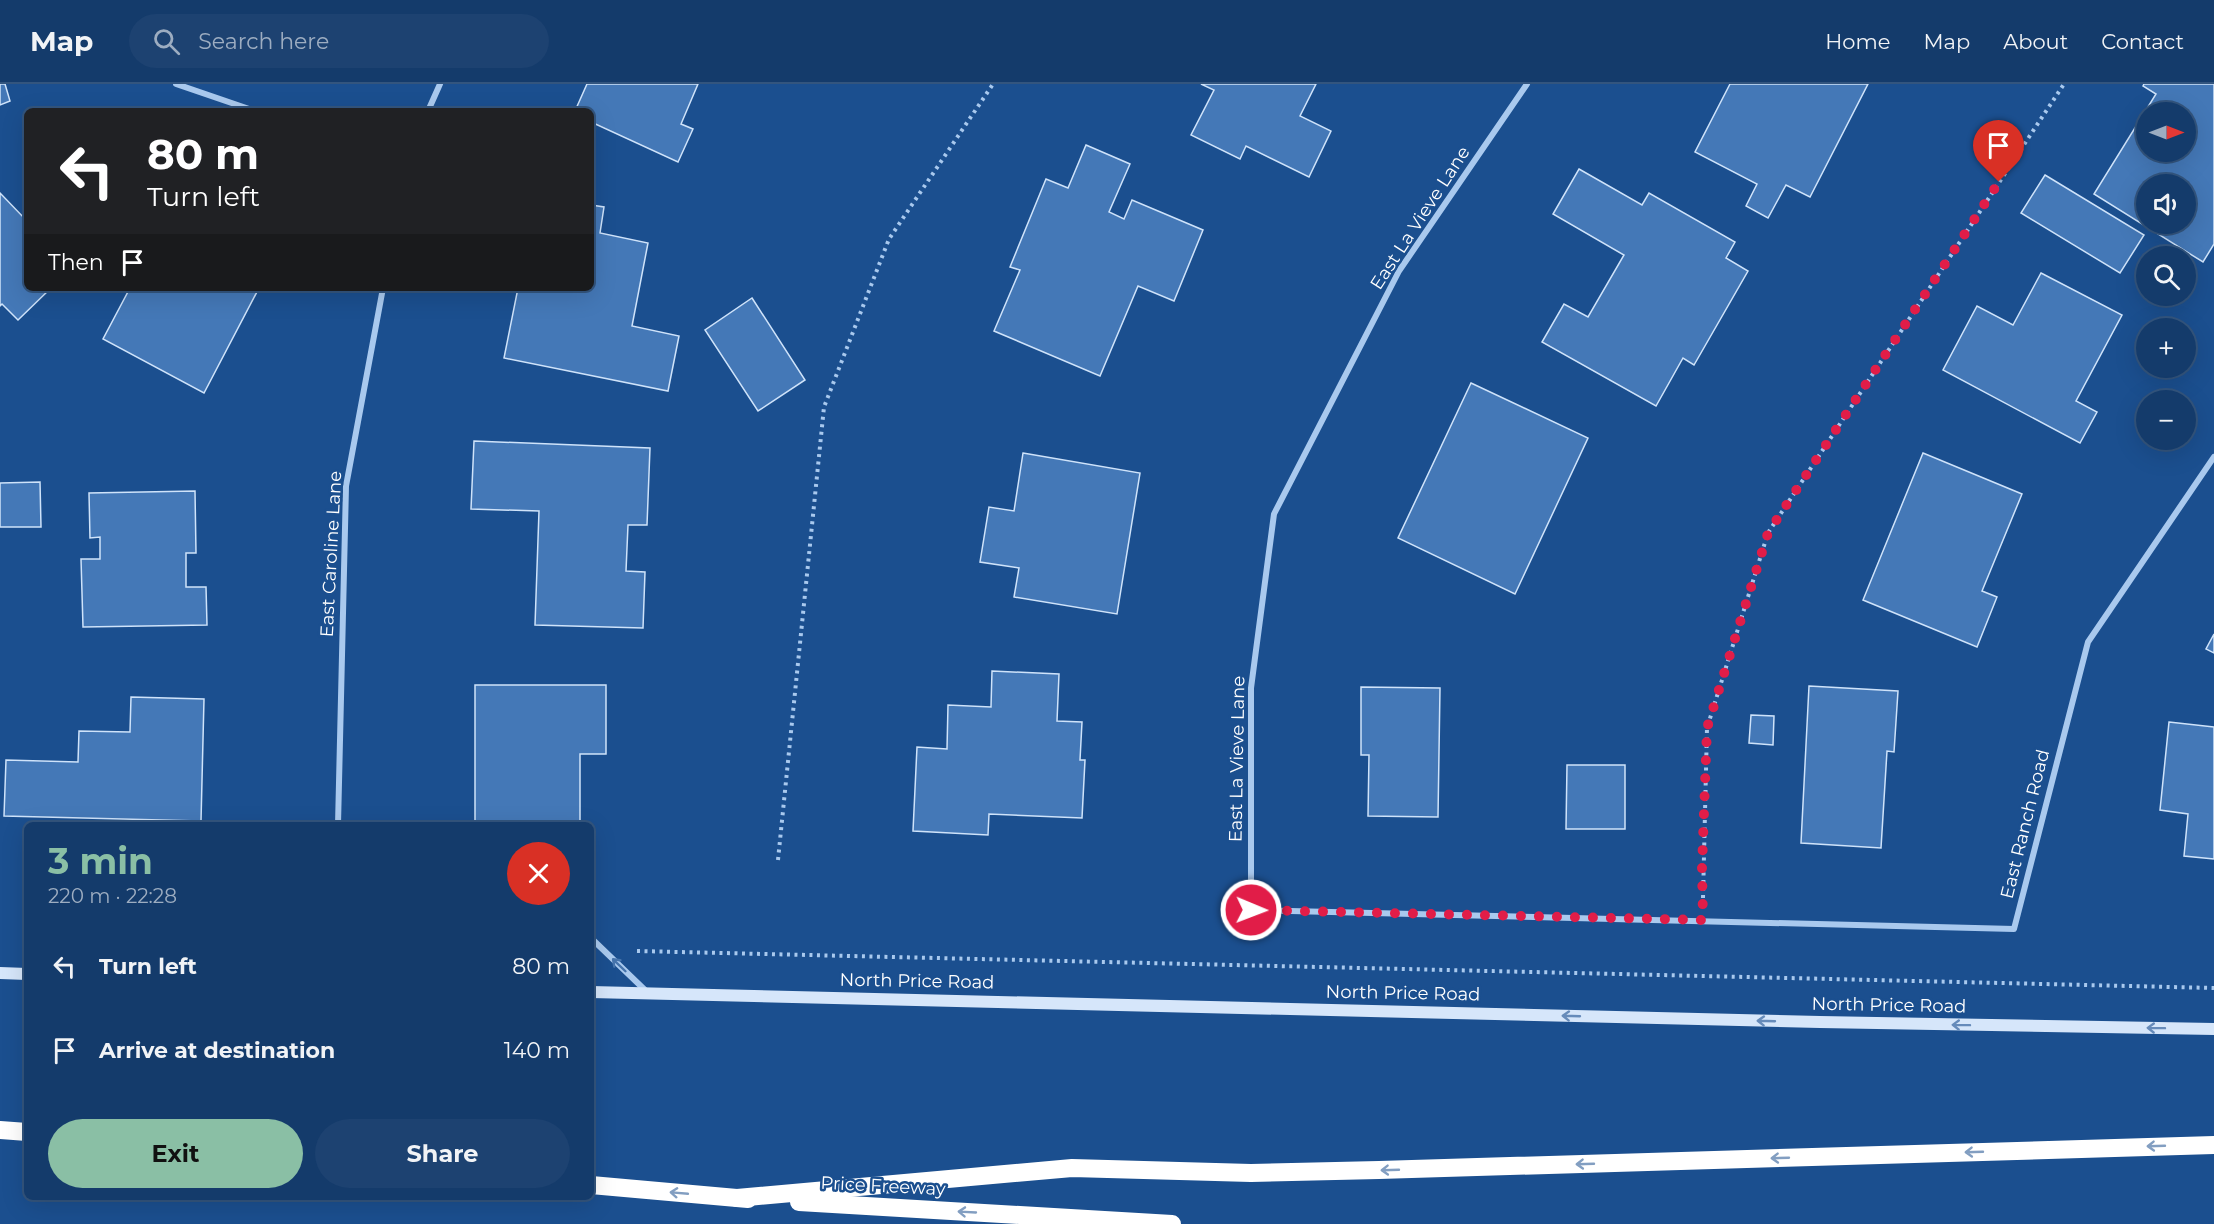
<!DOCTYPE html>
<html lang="en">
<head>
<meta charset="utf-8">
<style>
  :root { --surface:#143b6b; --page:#1d4271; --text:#f1f3f6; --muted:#9dadc1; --line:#33557e; --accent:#8abfa5 }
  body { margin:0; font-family:Montserrat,sans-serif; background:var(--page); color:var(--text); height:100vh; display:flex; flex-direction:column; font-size:22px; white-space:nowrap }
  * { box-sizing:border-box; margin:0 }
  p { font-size:20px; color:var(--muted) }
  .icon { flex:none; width:33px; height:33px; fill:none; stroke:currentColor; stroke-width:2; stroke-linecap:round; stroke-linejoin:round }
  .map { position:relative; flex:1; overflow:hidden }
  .sheet { position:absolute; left:24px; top:738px; width:570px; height:378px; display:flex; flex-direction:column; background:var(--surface); border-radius:9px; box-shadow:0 6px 24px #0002,0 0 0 2px var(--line) }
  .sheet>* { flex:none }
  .top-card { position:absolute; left:24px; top:24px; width:570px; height:183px; border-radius:9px; box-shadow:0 6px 24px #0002,0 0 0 2px var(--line); background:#202124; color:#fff; overflow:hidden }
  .needle { width:39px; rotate:90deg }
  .fabs { position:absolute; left:2136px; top:18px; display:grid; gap:12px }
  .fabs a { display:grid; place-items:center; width:60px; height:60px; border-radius:50%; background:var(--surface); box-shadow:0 6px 24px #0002,0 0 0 2px var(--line); font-size:30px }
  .pin { position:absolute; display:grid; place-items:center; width:51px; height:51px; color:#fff; margin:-62px -26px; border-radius:50% 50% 50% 0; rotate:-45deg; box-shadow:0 0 6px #0007 }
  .pin .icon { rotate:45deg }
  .me { position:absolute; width:66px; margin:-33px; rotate:91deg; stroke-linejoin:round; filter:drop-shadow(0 0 4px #0008) }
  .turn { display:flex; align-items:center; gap:21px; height:126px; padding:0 24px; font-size:27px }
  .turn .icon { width:78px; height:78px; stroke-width:2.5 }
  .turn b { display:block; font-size:42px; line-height:51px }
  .then { display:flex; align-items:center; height:57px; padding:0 24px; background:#0003; gap:12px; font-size:22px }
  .round { display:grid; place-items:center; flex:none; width:63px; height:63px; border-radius:32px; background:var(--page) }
  .summary { display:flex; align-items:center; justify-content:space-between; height:102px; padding:0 24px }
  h1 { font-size:36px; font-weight:700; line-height:45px; color:var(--accent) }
  .primary-button { display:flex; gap:12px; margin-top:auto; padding:12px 24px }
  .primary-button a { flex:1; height:69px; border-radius:36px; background:var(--accent); color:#111; font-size:24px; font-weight:700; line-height:69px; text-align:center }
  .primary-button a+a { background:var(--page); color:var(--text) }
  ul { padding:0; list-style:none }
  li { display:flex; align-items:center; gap:18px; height:84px; padding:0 24px }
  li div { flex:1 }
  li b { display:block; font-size:22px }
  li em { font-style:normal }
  header { display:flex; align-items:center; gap:36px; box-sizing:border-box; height:84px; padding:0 30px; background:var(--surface); border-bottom:2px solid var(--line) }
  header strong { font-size:28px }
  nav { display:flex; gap:33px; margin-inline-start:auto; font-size:21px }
  .search { width:420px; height:54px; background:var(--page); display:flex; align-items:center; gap:15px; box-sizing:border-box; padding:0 21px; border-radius:33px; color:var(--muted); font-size:22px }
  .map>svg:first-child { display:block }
</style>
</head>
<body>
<header>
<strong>Map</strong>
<div class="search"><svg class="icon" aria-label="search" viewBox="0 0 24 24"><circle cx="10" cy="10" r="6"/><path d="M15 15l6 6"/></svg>Search here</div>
<nav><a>Home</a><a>Map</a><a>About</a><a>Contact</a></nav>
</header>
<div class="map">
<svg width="2214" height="1140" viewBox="0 0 2214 1140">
  <rect width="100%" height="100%" fill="#1b4f8f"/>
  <g fill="#4478b7" stroke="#cfe3fa" stroke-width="1.5" fill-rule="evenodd">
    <polygon points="0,0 5,0 10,17 0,21"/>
    <polygon points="587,0 698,0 681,40 693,45 678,78 591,38 591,27 575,27"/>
    <polygon points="1201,0 1316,0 1300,32 1331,47 1309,93 1246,62 1240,75 1191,51 1214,6"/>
    <polygon points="1730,0 1868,0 1810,113 1786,101 1768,134 1746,122 1757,100 1695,68"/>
    <path d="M2144,0H2214V160L2203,178L2094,110L2156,10L2143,2ZM2146,28H2186V68H2146ZM2146,100H2186V140H2146Z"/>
    <polygon points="1086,61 1130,80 1109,128 1124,135 1132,116 1203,146 1174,217 1138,202 1100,292 994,247 1020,186 1010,183 1046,95 1068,104"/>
    <polygon points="1579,85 1642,121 1649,109 1735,158 1726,174 1748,187 1694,281 1683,274 1656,322 1542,258 1564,220 1588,233 1624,171 1553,130"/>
    <polygon points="2045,91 2144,151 2120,189 2021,129"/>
    <polygon points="0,109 27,137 27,204 51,204 18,236 2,220 0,222"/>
    <polygon points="591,121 604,123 600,149 648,159 632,242 679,252 668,307 504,274 518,204 591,204"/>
    <polygon points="2041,189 2122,231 2076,317 2097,328 2080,359 1943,286 1977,222 2013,241"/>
    <polygon points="130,204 259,204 204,309 103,255"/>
    <polygon points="752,214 805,296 758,327 705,246"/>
    <polygon points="1471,299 1588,354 1515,510 1398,454"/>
    <polygon points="474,357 650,364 647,441 628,441 626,487 645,488 643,544 535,541 539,427 471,425"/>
    <polygon points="1023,369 1140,389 1117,530 1014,513 1019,484 980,478 989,423 1014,427"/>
    <polygon points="1923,369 2022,410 1982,507 1997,513 1977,563 1863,516"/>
    <polygon points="40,398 41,443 0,443 0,399"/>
    <polygon points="195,407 196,469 186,469 186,503 206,503 207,541 83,543 81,475 100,475 100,453 90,454 89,409"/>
    <polygon points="2214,550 2214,569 2206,565"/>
    <polygon points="992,587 1059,590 1057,637 1082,638 1080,676 1085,676 1082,734 989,730 988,751 913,747 917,663 947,665 948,621 991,623"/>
    <polygon points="475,601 606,601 606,670 580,670 580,741 475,741"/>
    <polygon points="1809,602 1898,607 1894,668 1887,667 1881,764 1801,759"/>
    <polygon points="1361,603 1440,604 1438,733 1368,732 1369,671 1361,671"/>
    <polygon points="131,613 204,615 201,737 4,732 6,676 78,678 79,647 130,648"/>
    <polygon points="1751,631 1774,632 1773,661 1749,659"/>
    <polygon points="2169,638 2214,643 2214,775 2184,772 2188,730 2160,726"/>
    <polygon points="1567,681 1625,681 1625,745 1566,745"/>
  </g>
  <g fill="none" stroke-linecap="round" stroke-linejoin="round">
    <g stroke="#a9c9ee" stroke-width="4" stroke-dasharray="3 4.5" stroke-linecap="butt">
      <polyline points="778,776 824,323 889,155 993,0"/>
      <polyline points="1703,814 1707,644 1768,449 2064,0"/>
      <polyline points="637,867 2214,904"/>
    </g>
    <g stroke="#a9c9ee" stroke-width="6">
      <polyline points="176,0 255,27"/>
      <polyline points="1527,0 1399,187 1274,430 1251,604 1251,826 2014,845 2088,558 2214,373"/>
      <polyline points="428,27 440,0"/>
      <polyline points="338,741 346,402 383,204"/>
      <polyline points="591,854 647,908"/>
    </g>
    <g stroke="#d6e6fa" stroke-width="12">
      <polyline points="0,889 27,890"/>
      <polyline points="591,908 1820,938 2214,945"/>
    </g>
    <g stroke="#fff" stroke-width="18">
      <polyline points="0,1046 27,1048"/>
      <polyline points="591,1101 748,1115"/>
      <polyline points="737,1114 1072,1084 1251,1089 1379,1086 2214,1061"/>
      <polyline points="799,1118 1172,1140"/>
    </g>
  </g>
  <defs><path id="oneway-shaft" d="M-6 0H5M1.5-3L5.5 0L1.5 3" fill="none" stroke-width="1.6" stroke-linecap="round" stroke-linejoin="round" transform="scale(1.5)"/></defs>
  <use stroke="#4674ac" href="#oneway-shaft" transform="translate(619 881) rotate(-136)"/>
  <g stroke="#668bba">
    <use href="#oneway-shaft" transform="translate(1571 932) rotate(-178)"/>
    <use href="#oneway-shaft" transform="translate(1766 937) rotate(-178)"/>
    <use href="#oneway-shaft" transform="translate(1961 941) rotate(-179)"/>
    <use href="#oneway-shaft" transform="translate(2156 944) rotate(-179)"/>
  </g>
  <g stroke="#829ec1">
    <use href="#oneway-shaft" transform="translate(2156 1062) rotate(178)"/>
    <use href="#oneway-shaft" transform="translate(1974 1068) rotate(178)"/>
    <use href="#oneway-shaft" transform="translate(1780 1074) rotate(178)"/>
    <use href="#oneway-shaft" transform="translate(1585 1080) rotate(178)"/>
    <use href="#oneway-shaft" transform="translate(1390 1086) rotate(178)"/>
    <use href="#oneway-shaft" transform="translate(679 1109) rotate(-175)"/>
    <use href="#oneway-shaft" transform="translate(967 1128) rotate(-177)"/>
  </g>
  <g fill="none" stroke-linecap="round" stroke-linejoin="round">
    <polyline stroke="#e11d48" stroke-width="10" stroke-dasharray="0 18" points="1251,826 1703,836 1702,784 1707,644 1768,449 1999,98"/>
  </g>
  <g text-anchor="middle" stroke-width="5" stroke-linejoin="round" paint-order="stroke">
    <g font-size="18" fill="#fff" stroke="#1b4f8f">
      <text transform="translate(1420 134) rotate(-57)" y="6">East La Vieve Lane</text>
      <text transform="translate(331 470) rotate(-87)" y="6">East Caroline Lane</text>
      <text transform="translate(1237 675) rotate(-89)" y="6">East La Vieve Lane</text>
      <text transform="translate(2025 740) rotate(-76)" y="6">East Ranch Road</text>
      <text transform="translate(917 897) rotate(1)" y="6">North Price Road</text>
      <text transform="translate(1403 909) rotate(1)" y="6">North Price Road</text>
      <text transform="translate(1889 921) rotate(1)" y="6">North Price Road</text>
      <text transform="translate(883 1102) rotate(3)" y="6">Price Freeway</text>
    </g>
  </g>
</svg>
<div class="fabs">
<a><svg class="needle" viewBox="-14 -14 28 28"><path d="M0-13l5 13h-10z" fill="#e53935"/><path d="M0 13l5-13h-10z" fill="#9dadc1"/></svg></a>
<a><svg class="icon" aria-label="sound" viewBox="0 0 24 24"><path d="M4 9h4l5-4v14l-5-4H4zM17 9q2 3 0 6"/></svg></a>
<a><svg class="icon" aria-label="search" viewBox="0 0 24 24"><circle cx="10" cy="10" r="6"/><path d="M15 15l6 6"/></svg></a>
<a>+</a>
<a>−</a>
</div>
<div class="pin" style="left:1999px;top:98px;background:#d93025"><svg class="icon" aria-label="arrive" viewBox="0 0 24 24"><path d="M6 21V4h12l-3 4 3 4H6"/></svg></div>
<svg class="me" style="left:1251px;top:826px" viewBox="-20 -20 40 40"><circle r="17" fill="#e11d48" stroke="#fff" stroke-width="3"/><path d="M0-11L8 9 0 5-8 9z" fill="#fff"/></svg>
<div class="top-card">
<div class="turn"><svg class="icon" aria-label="left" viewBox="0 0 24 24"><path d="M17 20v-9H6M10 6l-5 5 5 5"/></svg><div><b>80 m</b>Turn left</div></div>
<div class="then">Then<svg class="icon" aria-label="arrive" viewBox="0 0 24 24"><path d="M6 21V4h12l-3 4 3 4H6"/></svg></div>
</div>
<section class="sheet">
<div class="summary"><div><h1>3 min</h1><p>220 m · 22:28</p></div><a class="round" style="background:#d93025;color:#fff"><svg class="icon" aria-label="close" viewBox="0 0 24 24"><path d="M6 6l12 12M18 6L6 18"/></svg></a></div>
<ul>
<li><svg class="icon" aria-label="left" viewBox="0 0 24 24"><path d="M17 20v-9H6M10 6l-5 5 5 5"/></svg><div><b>Turn left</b></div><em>80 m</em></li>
<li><svg class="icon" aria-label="arrive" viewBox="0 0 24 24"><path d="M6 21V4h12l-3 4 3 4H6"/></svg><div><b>Arrive at destination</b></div><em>140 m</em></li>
</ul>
<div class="primary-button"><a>Exit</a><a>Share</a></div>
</section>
</div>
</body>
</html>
